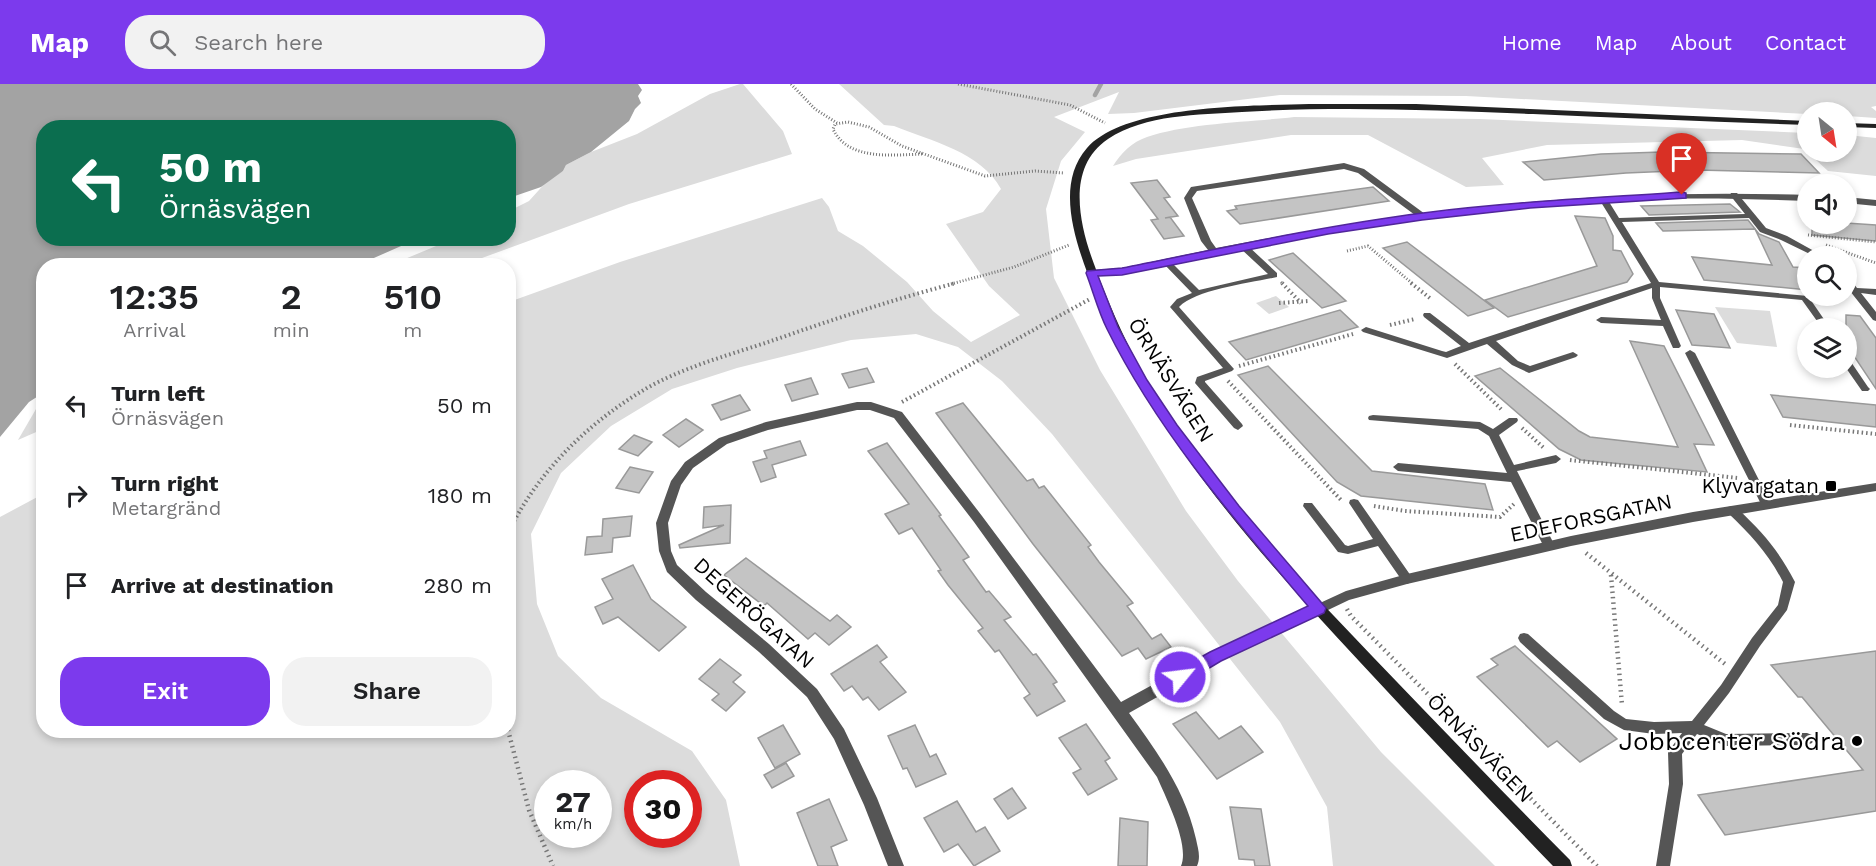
<!DOCTYPE html>
<html lang="en">
<head>
<meta charset="utf-8">
<style>
  :root { --surface:#fff; --page:#f2f2f2; --text:#202124; --muted:#757577; --accent:#7c3aed }
  body { margin:0; font-family:"Work Sans",sans-serif; background:var(--page); color:var(--text); height:100vh; display:flex; flex-direction:column; font-size:22px; white-space:nowrap }
  * { box-sizing:border-box; margin:0 }
  p { font-size:20px; color:var(--muted) }
  .icon { flex:none; width:33px; height:33px; fill:none; stroke:currentColor; stroke-width:2; stroke-linecap:round; stroke-linejoin:round }
  .map { position:relative; flex:1; overflow:hidden }
  .details { position:absolute; left:36px; top:174px; width:480px; height:480px; display:flex; flex-direction:column; background:var(--surface); border-radius:24px; box-shadow:0 3px 9px #0003 }
  .details>* { flex:none }
  .hud { position:absolute; left:36px; top:36px; width:480px; height:126px; border-radius:24px; box-shadow:0 3px 9px #0003; background:#0b6e4f; color:#fff; overflow:hidden }
  .needle { width:39px; rotate:150deg }
  .buttons { position:absolute; left:1797px; top:18px; display:grid; gap:12px }
  .buttons a { display:grid; place-items:center; width:60px; height:60px; border-radius:50%; background:var(--surface); box-shadow:0 3px 9px #0003; font-size:30px }
  .speed { position:absolute; left:534px; top:686px; display:flex; gap:12px; font-size:30px; font-weight:700; text-align:center }
  .speed>* { display:grid; place-content:center; width:78px; height:78px; border-radius:50%; background:var(--surface); box-shadow:0 3px 9px #0003; line-height:1 }
  .speed small { font-size:15px; font-weight:400 }
  .speed .limit { border:9px solid #d22; background:#fff; color:#111 }
  .pin { position:absolute; display:grid; place-items:center; width:51px; height:51px; color:#fff; margin:-62px -26px; border-radius:50% 50% 50% 0; rotate:-45deg; box-shadow:0 0 6px #0007 }
  .pin .icon { rotate:45deg }
  .me { position:absolute; width:66px; margin:-33px; rotate:61deg; stroke-linejoin:round; filter:drop-shadow(0 0 4px #0008) }
  .turn { display:flex; align-items:center; gap:21px; height:126px; padding:0 24px; font-size:27px }
  .turn .icon { width:78px; height:78px; stroke-width:2.5 }
  .turn b { display:block; font-size:42px; line-height:51px }
  .eta { display:flex; justify-content:space-evenly; align-items:center; height:102px; text-align:center }
  .eta b { font-size:36px; font-weight:600; line-height:42px }
  .primary-button { display:flex; gap:12px; margin-top:auto; padding:12px 24px }
  .primary-button a { flex:1; height:69px; border-radius:24px; background:var(--accent); color:#fff; font-size:24px; font-weight:600; line-height:69px; text-align:center }
  .primary-button a+a { background:var(--page); color:var(--text) }
  ul { padding:0; list-style:none }
  li { display:flex; align-items:center; gap:18px; height:90px; padding:0 24px }
  li div { flex:1 }
  li b { display:block; font-size:22px }
  li em { font-style:normal }
  header { display:flex; align-items:center; gap:36px; box-sizing:border-box; height:84px; padding:0 30px; background:var(--accent); color:#fff }
  header strong { font-size:28px }
  nav { display:flex; gap:33px; margin-inline-start:auto; font-size:21px }
  .search { width:420px; height:54px; background:var(--page); display:flex; align-items:center; gap:15px; box-sizing:border-box; padding:0 21px; border-radius:24px; color:var(--muted); font-size:22px }
  .map>svg:first-child { display:block }
</style>
</head>
<body>
<header>
<strong>Map</strong>
<div class="search"><svg class="icon" aria-label="search" viewBox="0 0 24 24"><circle cx="10" cy="10" r="6"/><path d="M15 15l6 6"/></svg>Search here</div>
<nav><a>Home</a><a>Map</a><a>About</a><a>Contact</a></nav>
</header>
<div class="map">
<svg width="1876" height="782" viewBox="0 0 1876 782">
  <rect width="100%" height="100%" fill="#fff"/>
  <g fill="#dcdcdc" fill-rule="evenodd">
    <polygon points="740,0 743,0 783,47 792,70 629,120 463,181 388,182 453,155 508,154 509,127 529,117 548,96 563,87 566,81 591,68 637,50 710,10"/>
    <path d="M839,0H1876V22L1871,23L1876,27V34L1847,32L1846,28L1807,30L1466,12L1280,11L1134,29L1108,30L1119,8L1054,33L1085,48L1061,77L1046,125L1054,194L1100,286L1186,427L1238,497L1381,668L1495,782H1333L1327,723L1280,638L1052,350L1002,297L958,263L916,250L851,256L737,284L672,305L611,342L561,389L531,450L537,520L558,572L601,614L692,667L726,716L740,782H0V433L43,410L44,646H508L509,218L620,178L822,114L829,123L838,147L863,162L907,198L933,227L971,258L1020,231L989,202L946,140L983,128L1001,105C981,68 931,57 894,42L884,41ZM548,699H598V750H548ZM638,699H688V750H638Z"/>
    <path d="M1294,33L1480,35L1807,49L1808,68H1846L1847,51L1876,54V92L1828,87L1804,65L1742,56L1547,61L1482,74L1504,101L1466,103L1368,51H1291L1136,75L1113,82C1121,69 1132,58 1147,53C1187,39 1251,38 1294,33Z"/>
    <polygon points="1276,212 1289,223 1269,230 1256,219"/>
    <polygon points="1715,223 1770,227 1777,263 1737,259"/>
    <polygon points="43,313 43,345 18,356"/>
  </g>
  <polygon fill="#a3a3a3" points="0,0 638,0 642,6 638,12 641,19 635,25 629,37 591,68 566,81 563,87 541,103 509,114 508,44 44,44 44,154 417,155 358,181 44,182 43,309 29,318 0,353"/>
  <g fill="none" stroke-linecap="round" stroke-linejoin="round">
    <polyline stroke="#a3a3a3" stroke-width="4.5" points="1095,11 1101,0"/>
  </g>
  <g fill="#c4c4c4" stroke="#999" stroke-width="1.5">
    <polygon points="1662,68 1801,70 1819,89 1697,86 1626,89 1544,96 1523,78 1601,70"/>
    <polygon points="1157,96 1170,113 1164,114 1178,132 1165,134 1170,133 1184,152 1164,155 1151,136 1158,135 1131,99"/>
    <polygon points="1373,103 1389,117 1240,140 1227,127 1237,125 1235,122 1249,120"/>
    <polygon points="1730,120 1740,128 1649,131 1641,122"/>
    <polygon points="1575,132 1605,134 1613,152 1613,166 1621,167 1633,190 1627,198 1508,233 1485,216 1597,182"/>
    <polygon points="1748,136 1759,150 1779,158 1793,183 1808,184 1808,206 1704,196 1692,173 1772,181 1755,145 1663,147 1656,139"/>
    <polygon points="1846,139 1876,141 1876,157 1812,151 1812,140"/>
    <polygon points="1407,158 1494,224 1468,232 1383,164"/>
    <polygon points="1293,169 1346,217 1322,224 1269,176"/>
    <polygon points="1340,226 1358,243 1246,276 1229,258"/>
    <polygon points="1676,226 1714,230 1730,264 1692,261"/>
    <polygon points="1846,231 1860,232 1876,254 1876,305 1846,260"/>
    <polygon points="1630,257 1664,262 1714,361 1694,360 1707,388 1581,376 1559,365 1475,292 1500,284 1579,347 1590,353 1678,363"/>
    <polygon points="1268,282 1372,387 1485,400 1493,426 1361,412 1337,398 1238,291"/>
    <polygon points="867,284 874,298 849,304 842,290"/>
    <polygon points="811,294 818,310 792,317 785,301"/>
    <polygon points="740,311 750,326 721,336 712,321"/>
    <polygon points="1771,311 1876,321 1876,343 1783,333"/>
    <polygon points="963,319 1027,397 1033,395 1039,404 1044,402 1091,461 1088,463 1099,478 1133,519 1127,522 1152,555 1161,550 1171,563 1146,575 1138,564 1122,572 1033,460 936,329"/>
    <polygon points="686,335 703,346 679,363 663,351"/>
    <polygon points="634,351 652,358 638,372 619,365"/>
    <polygon points="800,357 806,371 772,381 776,393 761,398 753,378 767,374 764,367"/>
    <polygon points="887,359 941,431 939,432 969,473 963,476 986,508 989,507 1011,533 1004,536 1033,571 1036,570 1057,598 1053,600 1065,617 1037,632 1024,614 1030,610 999,566 995,568 978,547 983,544 948,501 938,487 941,486 912,444 899,450 885,430 909,420 868,367"/>
    <polygon points="630,383 653,388 639,409 616,404"/>
    <polygon points="731,421 730,459 680,464 679,461 724,441 703,444 704,423"/>
    <polygon points="632,432 630,452 613,454 612,468 585,471 587,453 602,452 603,435"/>
    <polygon points="746,474 830,537 837,531 851,543 829,561 815,549 808,555 767,519 764,522 724,491"/>
    <polygon points="633,481 651,515 686,543 659,567 618,533 603,540 595,523 613,515 602,495"/>
    <polygon points="877,561 887,573 880,578 906,608 879,626 868,613 863,616 852,602 844,607 831,590"/>
    <polygon points="1515,562 1617,655 1580,678 1557,657 1548,663 1477,593 1498,581 1491,575"/>
    <polygon points="1876,567 1876,727 1725,751 1698,711 1863,686 1802,613 1798,613 1771,581"/>
    <polygon points="720,575 741,591 733,598 745,608 726,627 712,616 719,610 699,595"/>
    <polygon points="1196,628 1219,655 1241,642 1263,668 1217,695 1173,640"/>
    <polygon points="1086,640 1110,674 1105,677 1117,695 1088,711 1073,689 1081,685 1059,654"/>
    <polygon points="783,641 800,670 775,684 758,654"/>
    <polygon points="915,641 930,673 936,670 946,690 916,703 907,684 903,685 888,652"/>
    <polygon points="786,679 794,692 772,704 764,691"/>
    <polygon points="1012,704 1026,724 1008,735 994,715"/>
    <polygon points="829,715 847,756 831,763 838,782 818,782 797,729"/>
    <polygon points="957,717 976,748 985,743 1000,767 974,782 958,760 944,768 924,734"/>
    <polygon points="1230,723 1261,725 1270,782 1255,782 1254,776 1239,775"/>
    <polygon points="1120,734 1148,738 1147,782 1118,782"/>
  </g>
  <g fill="none" stroke-linecap="round" stroke-linejoin="round">
    <g stroke="#777" stroke-width="3" stroke-dasharray="1 2" stroke-linecap="butt">
      <polyline points="791,0 815,25 837,39"/>
      <polyline points="958,0 1070,21 1105,39"/>
      <path d="M922,70C892,71 848,77 833,45L835,40L848,38L869,43L902,62L985,92L1035,87L1064,89"/>
      <polyline points="1808,151 1876,158"/>
      <polyline points="1826,161 1876,179"/>
      <polyline points="1347,167 1368,162 1413,200"/>
      <polyline points="1281,198 1283,200"/>
      <polyline points="951,200 1014,183 1069,161"/>
    </g>
    <g stroke="#777" stroke-width="4" stroke-dasharray="1.5 3" stroke-linecap="butt">
      <polyline points="1282,199 1301,219"/>
      <polyline points="1411,199 1431,215"/>
      <polyline points="1279,219 1308,217"/>
      <polyline points="1390,241 1415,235"/>
      <polyline points="1455,280 1503,327"/>
      <polyline points="1239,282 1353,250"/>
      <polyline points="1228,297 1341,416"/>
      <polyline points="902,318 1090,215"/>
      <polyline points="1790,341 1876,350"/>
      <polyline points="1522,344 1545,365"/>
      <polyline points="1570,376 1738,394"/>
      <polyline points="1374,422 1405,427 1500,433 1514,420"/>
      <path d="M508,449C538,387 589,338 647,304C686,282 733,270 774,256C834,235 895,215 956,199"/>
    </g>
    <g stroke="#777" stroke-width="4.5" stroke-dasharray="1.5 4" stroke-linecap="butt">
      <polyline points="1586,469 1725,580"/>
      <polyline points="1611,491 1622,621"/>
      <polyline points="1347,525 1351,532 1597,782"/>
      <polyline points="508,646 529,726 553,782"/>
    </g>
    <g fill="#555" fill-rule="evenodd">
      <polygon points="1731,109 1737,109 1766,144 1787,152 1823,172 1814,172 1781,156 1760,148 1749,134 1622,138 1659,198 1808,212 1830,244 1822,244 1802,216 1660,203 1660,214 1681,262 1679,264 1673,264 1663,242 1601,239 1596,236 1601,233 1661,236 1652,214 1652,204 1496,257 1518,277 1530,282 1573,268 1578,271 1576,273 1529,289 1512,281 1487,260 1447,274 1363,248 1361,246 1366,243 1442,267 1446,268 1461,262 1424,233 1423,231 1424,229 1430,229 1469,259 1651,199 1599,115 1600,113 1606,113 1619,134 1745,130 1730,111"/>
      <path d="M1240,160H1246L1277,189V193C1251,199 1197,205 1179,223L1234,285L1232,287L1205,297V298L1242,340L1243,342L1238,346L1234,344L1195,299L1197,293L1223,284L1170,223L1177,215L1192,209L1162,178L1163,176H1169L1199,206L1268,190L1240,164Z"/>
      <polygon points="1846,194 1849,194 1857,204 1876,205 1876,211 1861,209 1876,228 1876,237 1873,236 1846,202"/>
      <polygon points="1690,266 1695,269 1771,420 1770,423 1762,423 1761,420 1685,269"/>
      <polygon points="1846,274 1849,275 1868,303 1870,305 1868,307 1862,307 1846,284"/>
      <polygon points="1373,331 1480,338 1493,345 1509,334 1517,334 1518,336 1517,338 1499,351 1514,381 1556,371 1561,375 1556,379 1517,387 1555,462 1553,465 1545,465 1511,398 1398,387 1393,383 1398,379 1507,389 1489,352 1478,345 1369,336 1368,334 1369,332"/>
      <polygon points="1354,415 1358,416 1411,492 1413,495 1411,498 1407,500 1403,498 1378,462 1348,470 1338,468 1303,422 1304,419 1312,419 1345,461 1348,462 1373,455 1349,419 1350,416"/>
      <path d="M1732,422L1736,423C1763,449 1777,464 1795,498L1787,526L1760,562L1729,609L1704,641L1726,650L1807,649L1812,651L1814,655L1812,659L1807,661L1726,662L1697,650L1682,670L1683,700L1670,782H1656L1669,700L1668,668L1682,649L1654,650L1624,646L1604,635L1520,558L1518,554L1520,550L1524,549L1528,550L1614,627L1626,635L1654,638L1692,637L1721,601L1752,554L1778,521L1783,498C1768,469 1751,451 1728,429L1727,426L1728,423Z"/>
    </g>
    <g fill="#555" fill-rule="evenodd">
      <path d="M1344,79L1364,85L1425,130C1552,112 1679,107 1808,111V117C1750,115 1692,113 1634,116C1502,121 1371,141 1242,165C1218,170 1100,199 1086,189L1091,186L1122,184L1208,166L1201,157L1184,114L1191,103ZM1344,85L1358,89L1415,131L1291,150L1216,164L1211,157L1192,114L1197,107Z"/>
      <polygon points="1846,113 1876,116 1876,122 1846,119"/>
      <path d="M857,318H871L902,328L982,432L1121,618L1211,569L1346,507L1407,490L1571,452L1693,428L1876,399V407L1693,438L1571,462L1407,500L1349,516L1221,577L1129,629C1158,669 1185,706 1196,755C1198,765 1201,773 1197,782H1181C1190,761 1166,714 1157,693L974,438L894,334L870,326H857L768,346L727,360L693,384L681,401L668,439L671,467L677,481L706,508L769,560L817,605L844,645L877,714L904,782H888L864,721L834,655L807,613L759,568L696,516L667,488L659,467L656,439L671,397L685,378L719,354L766,338Z"/>
    </g>
    <g fill="#222" fill-rule="evenodd">
      <path d="M1309,20H1416L1808,37V41C1716,38 1624,34 1533,30C1436,26 1339,22 1242,28C1198,31 1146,30 1108,55C1066,83 1079,140 1094,180C1107,216 1122,250 1140,284C1199,392 1288,484 1373,573C1438,641 1504,709 1570,776L1572,782H1553C1488,714 1423,646 1359,577C1249,459 1144,342 1087,188C1073,150 1057,98 1087,64C1126,20 1253,22 1309,20Z"/>
      <polygon points="1846,39 1876,40 1876,44 1846,43"/>
    </g>
  </g>
  <path fill="#7c3aed" stroke="#51269a" stroke-width="1.5" d="M1682,108L1686,109V114L1530,124L1422,136L1328,150L1122,191L1098,192L1118,243L1147,296L1177,341L1239,422L1326,524L1324,529L1221,577L1186,598L1180,600L1174,598L1172,593L1174,588L1210,568L1308,522C1234,435 1158,348 1107,245C1098,227 1093,207 1086,189L1087,187L1122,184C1222,164 1322,142 1423,129C1509,118 1596,114 1682,108Z"/>
  <g fill="#000" stroke="#fff" stroke-width="2">
    <rect x="1825" y="396" width="12" height="12" rx="3"/>
    <circle cx="1857" cy="657" r="6"/>
  </g>
  <g text-anchor="middle" stroke-width="4.5" stroke-linejoin="round" paint-order="stroke">
    <g font-size="21" fill="#000" stroke="#fff">
      <text transform="translate(1171 296) rotate(58)" y="7">ÖRNÄSVÄGEN</text>
      <text transform="translate(1591 434) rotate(-12)" y="7">EDEFORSGATAN</text>
      <text transform="translate(754 529) rotate(42)" y="7">DEGERÖGATAN</text>
      <text transform="translate(1480 664) rotate(46)" y="7">ÖRNÄSVÄGEN</text>
    </g>
    <g font-size="21" fill="#000" stroke="#fff" text-anchor="end">
      <text x="1819" y="409">Klyvargatan</text>
    </g>
    <g font-size="26" fill="#000" stroke="#fff" text-anchor="end">
      <text x="1845" y="666">Jobbcenter Södra</text>
    </g>
  </g>
</svg>
<div class="buttons">
<a><svg class="needle" viewBox="-14 -14 28 28"><path d="M0-13l5 13h-10z" fill="#e53935"/><path d="M0 13l5-13h-10z" fill="#757577"/></svg></a>
<a><svg class="icon" aria-label="sound" viewBox="0 0 24 24"><path d="M4 9h4l5-4v14l-5-4H4zM17 9q2 3 0 6"/></svg></a>
<a><svg class="icon" aria-label="search" viewBox="0 0 24 24"><circle cx="10" cy="10" r="6"/><path d="M15 15l6 6"/></svg></a>
<a><svg class="icon" aria-label="layers" viewBox="0 0 24 24"><path d="M12 4l9 5-9 5-9-5zM3 14l9 5 9-5"/></svg></a>
</div>
<div class="speed"><div>27<small>km/h</small></div><div class="limit">30</div></div>
<div class="pin" style="left:1682px;top:111px;background:#d93025"><svg class="icon" aria-label="arrive" viewBox="0 0 24 24"><path d="M6 21V4h12l-3 4 3 4H6"/></svg></div>
<svg class="me" style="left:1180px;top:593px" viewBox="-20 -20 40 40"><circle r="17" fill="#7c3aed" stroke="#fff" stroke-width="3"/><path d="M0-11L8 9 0 5-8 9z" fill="#fff"/></svg>
<div class="hud">
<div class="turn"><svg class="icon" aria-label="left" viewBox="0 0 24 24"><path d="M17 20v-9H6M10 6l-5 5 5 5"/></svg><div><b>50 m</b>Örnäsvägen</div></div>
</div>
<section class="details">
<div class="eta">
<div><b>12:35</b><p>Arrival</p></div>
<div><b>2</b><p>min</p></div>
<div><b>510</b><p>m</p></div>
</div>
<ul>
<li><svg class="icon" aria-label="left" viewBox="0 0 24 24"><path d="M17 20v-9H6M10 6l-5 5 5 5"/></svg><div><b>Turn left</b><p>Örnäsvägen</p></div><em>50 m</em></li>
<li><svg class="icon" aria-label="right" viewBox="0 0 24 24"><path d="M7 20v-9h11M14 6l5 5-5 5"/></svg><div><b>Turn right</b><p>Metargränd</p></div><em>180 m</em></li>
<li><svg class="icon" aria-label="arrive" viewBox="0 0 24 24"><path d="M6 21V4h12l-3 4 3 4H6"/></svg><div><b>Arrive at destination</b></div><em>280 m</em></li>
</ul>
<div class="primary-button"><a>Exit</a><a>Share</a></div>
</section>
</div>
</body>
</html>
